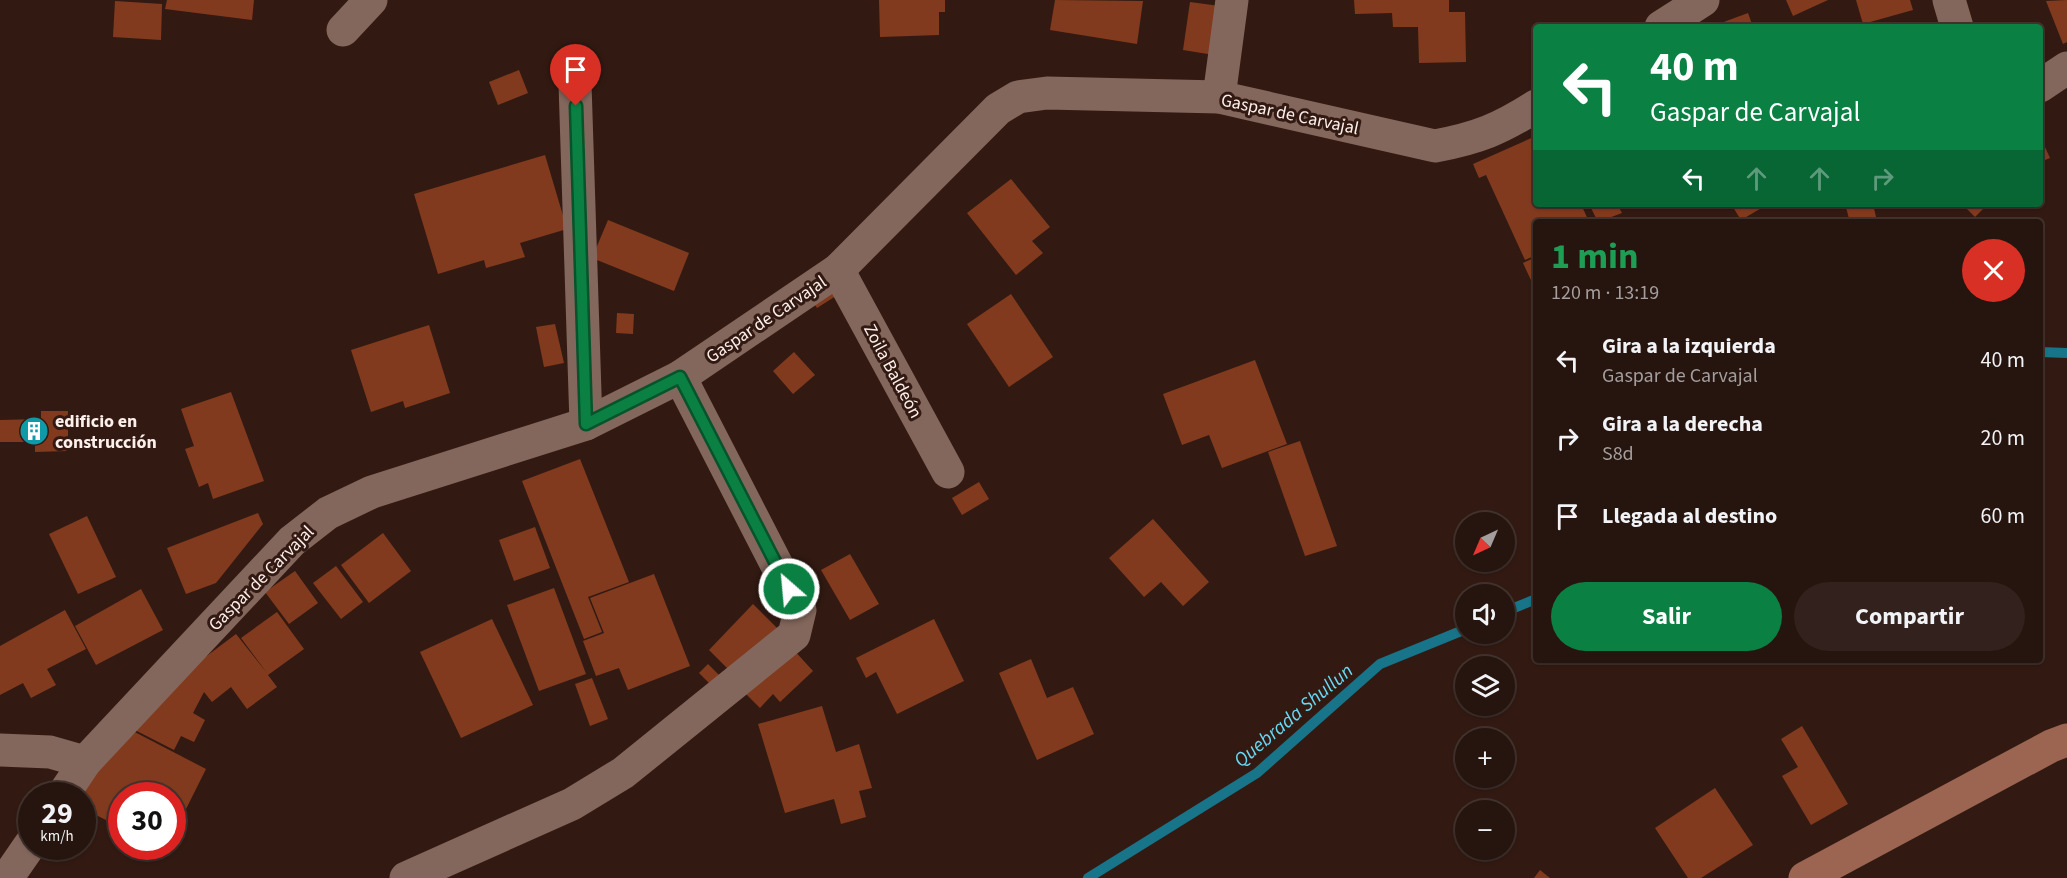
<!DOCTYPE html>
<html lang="es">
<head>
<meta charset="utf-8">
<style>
  :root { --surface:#26140e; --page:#32211c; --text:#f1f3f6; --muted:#a49e9e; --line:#42332e; --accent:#0b8043 }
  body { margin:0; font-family:"Source Sans 3",sans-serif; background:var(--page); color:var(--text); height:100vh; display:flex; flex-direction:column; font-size:22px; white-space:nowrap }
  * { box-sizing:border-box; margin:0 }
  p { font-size:20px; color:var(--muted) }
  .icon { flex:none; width:33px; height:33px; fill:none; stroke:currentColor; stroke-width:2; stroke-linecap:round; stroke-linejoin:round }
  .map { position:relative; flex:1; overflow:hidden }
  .drawer { position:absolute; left:1533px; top:219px; width:510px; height:444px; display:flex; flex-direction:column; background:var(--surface); border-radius:6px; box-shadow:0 2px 4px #0004,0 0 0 2px var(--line) }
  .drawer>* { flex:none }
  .guide { position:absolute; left:1533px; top:24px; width:510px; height:183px; border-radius:6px; box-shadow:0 2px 4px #0004,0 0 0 2px var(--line); background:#0b8043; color:#fff; overflow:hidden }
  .needle { width:39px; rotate:224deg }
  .tools { position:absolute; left:1455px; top:512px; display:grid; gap:12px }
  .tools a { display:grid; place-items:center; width:60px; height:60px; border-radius:50%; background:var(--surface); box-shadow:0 2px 4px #0004,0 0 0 2px var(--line); font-size:30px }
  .speed { position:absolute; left:18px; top:782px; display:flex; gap:12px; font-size:30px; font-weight:700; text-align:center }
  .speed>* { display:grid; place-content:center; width:78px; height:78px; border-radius:50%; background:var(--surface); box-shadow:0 2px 4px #0004,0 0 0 2px var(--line); line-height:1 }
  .speed small { font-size:15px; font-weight:400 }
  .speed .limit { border:9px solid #d22; background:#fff; color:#111 }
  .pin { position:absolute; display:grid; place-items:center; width:51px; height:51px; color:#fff; margin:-62px -26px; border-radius:50% 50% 50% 0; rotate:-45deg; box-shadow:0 0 6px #0007 }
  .pin .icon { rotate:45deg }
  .me { position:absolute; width:66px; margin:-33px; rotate:333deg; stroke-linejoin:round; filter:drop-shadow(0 0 4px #0008) }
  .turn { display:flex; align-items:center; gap:21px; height:126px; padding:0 18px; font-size:27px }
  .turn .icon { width:78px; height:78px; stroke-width:2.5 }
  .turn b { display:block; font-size:42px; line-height:51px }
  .lanes { display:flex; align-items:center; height:57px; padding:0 18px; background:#0003; justify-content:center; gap:30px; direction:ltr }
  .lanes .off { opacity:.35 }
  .round { display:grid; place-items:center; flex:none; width:63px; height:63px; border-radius:32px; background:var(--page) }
  .headline { display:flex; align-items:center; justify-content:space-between; height:102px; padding:0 18px }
  h1 { font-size:36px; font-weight:700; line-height:45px; color:#1e9e55 }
  .cta { display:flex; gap:12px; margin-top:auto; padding:12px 18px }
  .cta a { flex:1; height:69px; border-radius:36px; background:var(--accent); color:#fff; font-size:24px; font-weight:700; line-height:69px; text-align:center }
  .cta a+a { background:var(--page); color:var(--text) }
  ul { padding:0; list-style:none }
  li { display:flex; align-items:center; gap:18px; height:78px; padding:0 18px }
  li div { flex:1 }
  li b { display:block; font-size:22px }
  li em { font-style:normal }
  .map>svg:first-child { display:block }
</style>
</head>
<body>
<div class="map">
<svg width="2067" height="878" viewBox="0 0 2067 878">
  <rect width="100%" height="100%" fill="#321a12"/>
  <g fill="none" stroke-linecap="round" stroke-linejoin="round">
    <g stroke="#187489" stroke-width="10">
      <polyline points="2040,352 2067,353"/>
      <polyline points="1504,612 1536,599"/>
      <polyline points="1088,878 1257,773 1380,664 1466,629"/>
    </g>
  </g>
  <g fill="#823a1e">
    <polygon points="167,0 254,0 252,20 165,9"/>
    <polygon points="879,0 945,0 945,12 939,12 939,35 880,37"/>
    <polygon points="1055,0 1143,1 1137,44 1050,30"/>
    <polygon points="1354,0 1449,0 1449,12 1465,12 1466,62 1419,63 1418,27 1393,27 1392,13 1355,14"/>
    <polygon points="1786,0 1828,0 1793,16"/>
    <polygon points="1856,0 1910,0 1913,10 1863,24"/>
    <polygon points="2067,0 2067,42 2063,44 2046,1"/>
    <polygon points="115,1 162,4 161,40 113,37"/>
    <polygon points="1190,2 1227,7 1220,56 1183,50"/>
    <polygon points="1748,13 1753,27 1723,27 1721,23"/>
    <polygon points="519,70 528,93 498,105 489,82"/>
    <polygon points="1536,136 1536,204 1581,204 1589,222 1536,222 1536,255 1525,260 1486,175 1479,178 1473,164"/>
    <polygon points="2040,136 2050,158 2040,162"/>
    <polygon points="545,155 567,229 520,243 525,257 486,268 484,260 438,274 414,194"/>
    <polygon points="1011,179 1050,227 1032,241 1043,253 1016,275 967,213"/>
    <polygon points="1589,204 1617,204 1622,213 1598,222"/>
    <polygon points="1731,204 1764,204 1765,206 1741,220"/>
    <polygon points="1845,204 1873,204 1876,217 1850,222"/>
    <polygon points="1962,204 1988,204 1975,217"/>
    <polygon points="608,220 689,253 674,291 592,258"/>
    <polygon points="1536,257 1536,291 1523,263"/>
    <polygon points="831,282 839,294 817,308 809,296"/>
    <polygon points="1011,294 1053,357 1009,387 967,324"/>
    <polygon points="617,313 634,314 633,334 616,333"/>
    <polygon points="555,324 564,363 544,367 536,327"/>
    <polygon points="429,325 450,393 405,408 403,401 371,412 351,350"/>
    <polygon points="794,352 815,375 793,394 773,371"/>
    <polygon points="1255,360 1287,444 1222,468 1209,435 1182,445 1163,394"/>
    <polygon points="231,392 264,481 213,499 208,483 199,487 185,449 194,446 181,409"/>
    <polygon points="41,411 68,411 68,451 35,452 35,442 0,442 0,420 41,419"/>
    <polygon points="1300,441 1337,546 1305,556 1268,452"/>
    <polygon points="580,459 629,582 588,597 602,632 584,639 522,481"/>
    <polygon points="979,482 989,499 962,515 952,498"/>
    <polygon points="258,513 263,524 216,583 186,594 167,548"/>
    <polygon points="87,516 116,577 78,594 49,534"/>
    <polygon points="1153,519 1209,582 1183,606 1161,582 1144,597 1109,558"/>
    <polygon points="535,527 550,568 514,581 499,540"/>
    <polygon points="383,533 411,571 369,603 341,565"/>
    <polygon points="850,554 879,604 850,620 821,570"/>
    <polygon points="336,566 363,602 341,619 313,583"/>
    <polygon points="295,571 318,603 289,624 265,592"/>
    <polygon points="654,574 690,666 628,690 619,668 596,676 583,641 604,633 590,598"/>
    <polygon points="554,588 586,674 539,691 507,605"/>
    <polygon points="141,589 163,630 96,665 75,626"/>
    <polygon points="753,604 778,629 733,674 709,650"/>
    <polygon points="65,610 86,649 47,669 56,685 31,698 23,683 0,695 0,646"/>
    <polygon points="277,612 304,649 268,675 277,687 247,709 231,687 212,702 204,692 193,713 205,720 194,742 181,736 174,750 127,726 188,670 236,634 267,673 241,638"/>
    <polygon points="492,619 533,705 461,738 420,652"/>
    <polygon points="934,619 964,681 897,714 876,672 866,678 856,658"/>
    <polygon points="792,648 813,671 780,702 773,694 760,708 745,693"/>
    <polygon points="1031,659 1047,698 1073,687 1094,734 1037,760 999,673"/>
    <polygon points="708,664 720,676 711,685 699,673"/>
    <polygon points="592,678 608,719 590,726 575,684"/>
    <polygon points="822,706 836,752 859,744 872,788 859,791 866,817 841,824 834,799 785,813 758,724"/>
    <polygon points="1802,726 1848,804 1811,825 1782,776 1798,767 1781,739"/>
    <polygon points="127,728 206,769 186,809 174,802 172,805 172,795 122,795 122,828 82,808 82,795"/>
    <polygon points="1715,788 1753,845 1701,878 1688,878 1655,828"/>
    <polygon points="1540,870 1550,878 1534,878"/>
  </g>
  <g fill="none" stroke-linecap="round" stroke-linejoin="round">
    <g stroke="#84675c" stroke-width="33">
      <polyline points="1949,0 1957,27"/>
      <polyline points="1661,27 1703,0"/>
      <polyline points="343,30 371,0"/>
      <polyline points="575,84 586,424"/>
      <polyline points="2040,86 2067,68"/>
      <polyline points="1219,97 1232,0"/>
      <polyline points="838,270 948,472"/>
      <polyline points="0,750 50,752 85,762"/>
      <path d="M63,795L85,762L292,541L328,513L372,492L586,424L680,377L838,270L998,109L1018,97L1047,93L1219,97L1435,146C1478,138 1500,129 1536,106"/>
      <polyline points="7,878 32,842"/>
      <polyline points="406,878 572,804 623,773 794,635 800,610 680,377"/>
    </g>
    <polyline stroke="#9c6552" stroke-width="33" points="1805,878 2051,746 2067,740"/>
  </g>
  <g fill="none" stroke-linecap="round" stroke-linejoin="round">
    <g stroke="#07532c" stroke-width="15">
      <polyline id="route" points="576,106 586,424 680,377 789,589"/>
    </g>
    <use href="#route" stroke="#0b8043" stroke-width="10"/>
  </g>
  <defs>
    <g id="building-disc" transform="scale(1.5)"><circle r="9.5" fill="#0f9aa8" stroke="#321a12"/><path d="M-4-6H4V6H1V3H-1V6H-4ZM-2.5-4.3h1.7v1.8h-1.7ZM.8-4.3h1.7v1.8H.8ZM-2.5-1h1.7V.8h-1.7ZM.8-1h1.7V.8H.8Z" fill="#fff"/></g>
  </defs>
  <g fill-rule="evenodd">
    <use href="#building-disc" x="34" y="431"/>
  </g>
  <g text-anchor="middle" stroke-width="6" stroke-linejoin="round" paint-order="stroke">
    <g font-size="18" fill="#fdefeb" stroke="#321a12">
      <text transform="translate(1290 114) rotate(12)" y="6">Gaspar de Carvajal</text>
      <text transform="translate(766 319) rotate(-34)" y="6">Gaspar de Carvajal</text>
      <text transform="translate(893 371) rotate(62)" y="6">Zoila Baldeón</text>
      <text transform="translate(261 578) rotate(-45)" y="6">Gaspar de Carvajal</text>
    </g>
    <g font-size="18" font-weight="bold" fill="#fdefeb" stroke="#321a12" text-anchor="start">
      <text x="55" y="427">edificio en<tspan x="55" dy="21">construcción</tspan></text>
    </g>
    <g font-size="20" font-style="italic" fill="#67d8f5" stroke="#321a12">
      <text transform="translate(1293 715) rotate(-40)" y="7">Quebrada Shullun</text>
    </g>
  </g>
</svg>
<div class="tools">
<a><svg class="needle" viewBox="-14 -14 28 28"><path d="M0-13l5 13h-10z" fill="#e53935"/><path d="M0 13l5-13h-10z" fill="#a49e9e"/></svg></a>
<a><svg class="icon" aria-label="sound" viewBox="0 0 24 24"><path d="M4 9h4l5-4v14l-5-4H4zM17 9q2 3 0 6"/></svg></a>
<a><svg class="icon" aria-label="layers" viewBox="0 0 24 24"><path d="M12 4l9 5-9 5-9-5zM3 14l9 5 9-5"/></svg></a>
<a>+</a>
<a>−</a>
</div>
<div class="speed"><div>29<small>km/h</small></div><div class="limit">30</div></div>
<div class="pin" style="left:576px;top:106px;background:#d93025"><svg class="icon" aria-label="arrive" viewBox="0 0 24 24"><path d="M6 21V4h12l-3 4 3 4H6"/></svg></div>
<svg class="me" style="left:789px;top:589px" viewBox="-20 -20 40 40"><circle r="17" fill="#0b8043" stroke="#fff" stroke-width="3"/><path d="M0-11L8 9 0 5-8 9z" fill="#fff"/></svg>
<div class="guide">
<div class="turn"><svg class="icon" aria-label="left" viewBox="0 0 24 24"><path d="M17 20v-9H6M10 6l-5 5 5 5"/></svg><div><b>40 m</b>Gaspar de Carvajal</div></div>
<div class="lanes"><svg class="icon" aria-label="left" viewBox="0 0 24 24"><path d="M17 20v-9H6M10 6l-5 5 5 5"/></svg><svg class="icon off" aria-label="ahead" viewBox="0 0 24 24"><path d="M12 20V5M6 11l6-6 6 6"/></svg><svg class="icon off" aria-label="ahead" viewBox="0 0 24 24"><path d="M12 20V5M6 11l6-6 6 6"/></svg><svg class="icon off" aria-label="right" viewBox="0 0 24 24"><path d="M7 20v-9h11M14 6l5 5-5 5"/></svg></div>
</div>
<section class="drawer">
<div class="headline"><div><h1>1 min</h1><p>120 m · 13:19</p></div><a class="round" style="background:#d93025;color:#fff"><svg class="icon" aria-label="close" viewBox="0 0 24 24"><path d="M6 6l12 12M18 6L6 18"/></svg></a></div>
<ul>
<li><svg class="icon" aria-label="left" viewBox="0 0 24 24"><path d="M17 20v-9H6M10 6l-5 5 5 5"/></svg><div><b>Gira a la izquierda</b><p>Gaspar de Carvajal</p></div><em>40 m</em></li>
<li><svg class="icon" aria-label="right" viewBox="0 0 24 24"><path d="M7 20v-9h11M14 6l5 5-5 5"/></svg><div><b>Gira a la derecha</b><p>S8d</p></div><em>20 m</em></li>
<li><svg class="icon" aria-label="arrive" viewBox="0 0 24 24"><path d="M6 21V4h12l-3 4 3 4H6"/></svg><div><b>Llegada al destino</b></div><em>60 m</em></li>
</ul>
<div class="cta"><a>Salir</a><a>Compartir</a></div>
</section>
</div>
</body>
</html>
